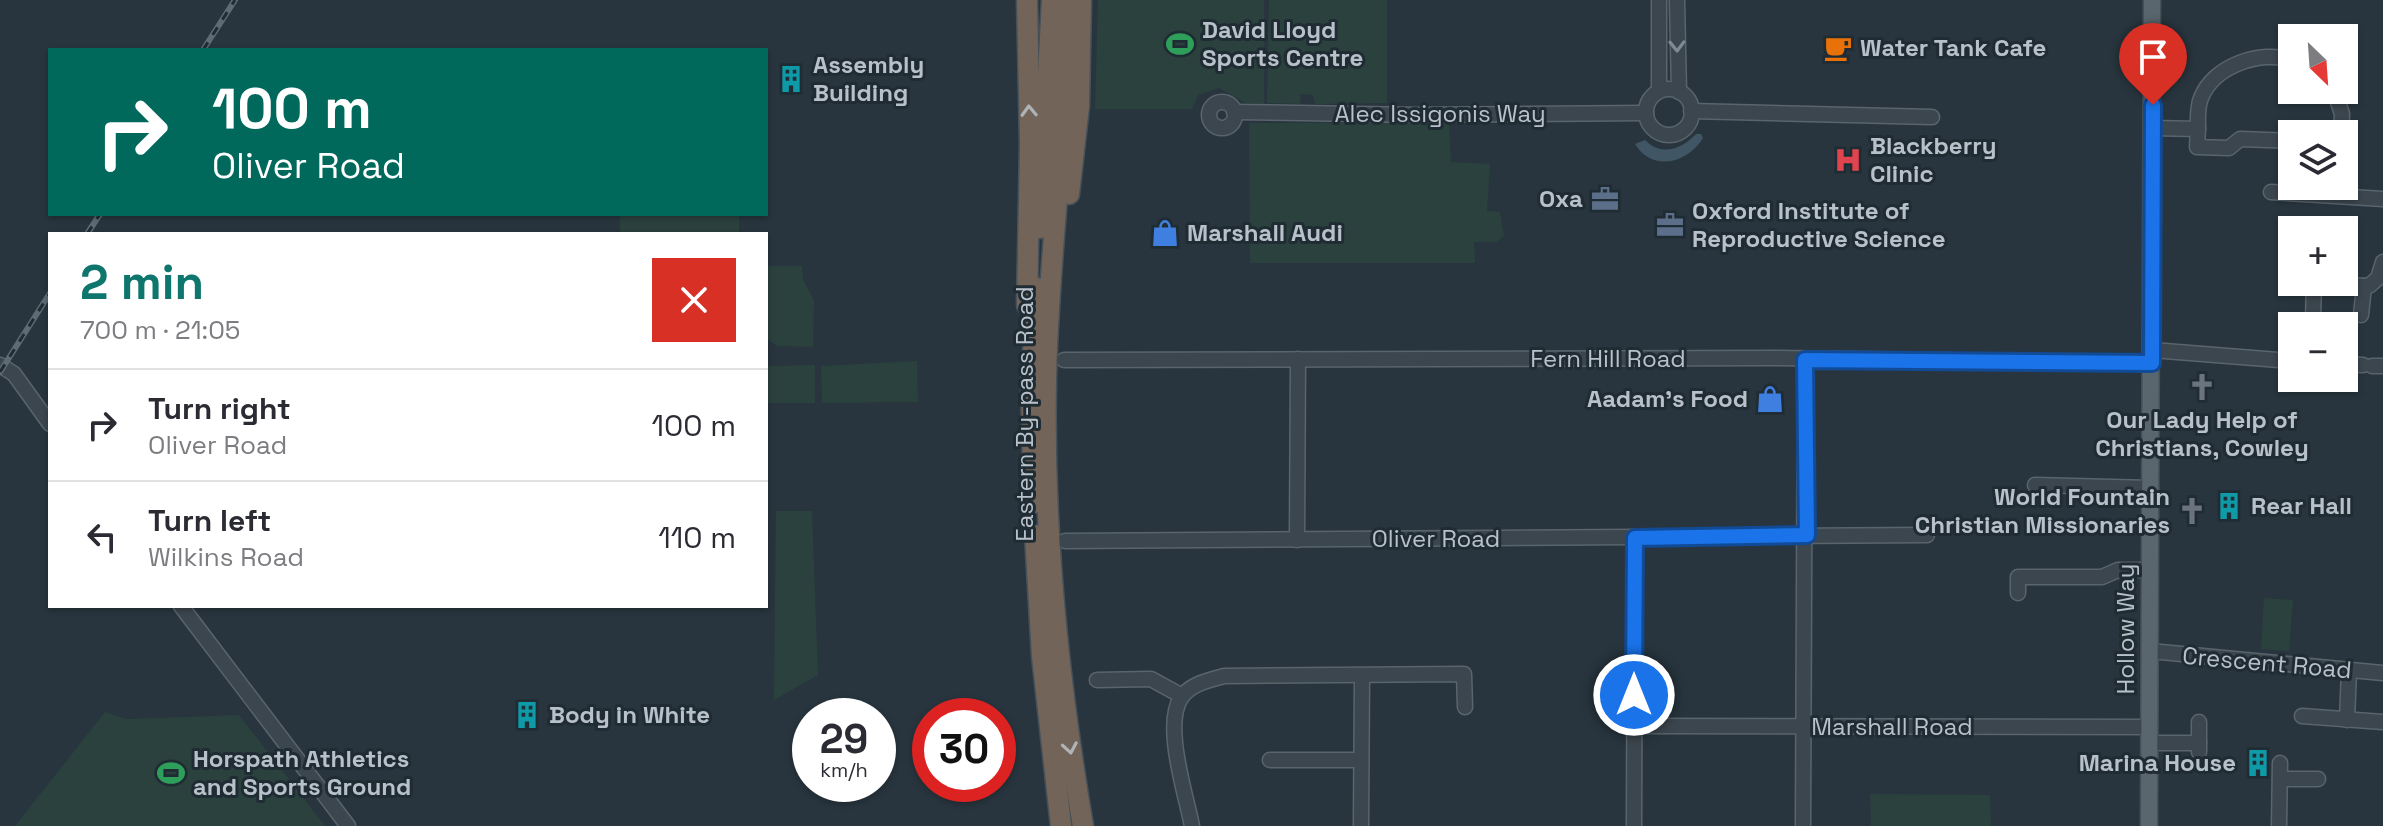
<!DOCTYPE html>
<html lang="en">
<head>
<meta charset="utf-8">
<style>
  :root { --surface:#fff; --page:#f2f2f3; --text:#2b2b33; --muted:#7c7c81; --line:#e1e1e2; --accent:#0f766e }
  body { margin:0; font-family:"Space Grotesk",sans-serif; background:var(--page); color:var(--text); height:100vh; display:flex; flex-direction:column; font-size:30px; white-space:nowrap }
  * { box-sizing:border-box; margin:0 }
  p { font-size:26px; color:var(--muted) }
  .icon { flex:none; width:44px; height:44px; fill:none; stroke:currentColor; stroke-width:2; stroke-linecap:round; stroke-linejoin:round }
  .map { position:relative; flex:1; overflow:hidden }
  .side { position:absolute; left:48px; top:232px; width:720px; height:376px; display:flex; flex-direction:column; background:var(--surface); border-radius:0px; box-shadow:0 2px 6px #0004 }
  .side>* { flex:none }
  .top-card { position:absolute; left:48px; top:48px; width:720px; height:168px; border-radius:0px; box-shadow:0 2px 6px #0004; background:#00695c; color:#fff; overflow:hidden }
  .needle { width:52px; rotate:155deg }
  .fabs { position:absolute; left:2278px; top:24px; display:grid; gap:16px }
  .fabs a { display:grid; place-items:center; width:80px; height:80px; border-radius:0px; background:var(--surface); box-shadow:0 2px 6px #0004; font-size:40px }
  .speed { position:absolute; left:792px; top:698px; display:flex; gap:16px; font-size:40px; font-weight:700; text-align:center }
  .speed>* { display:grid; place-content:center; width:104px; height:104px; border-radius:50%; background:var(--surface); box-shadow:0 2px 6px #0004; line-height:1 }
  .speed small { font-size:20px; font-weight:400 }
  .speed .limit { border:12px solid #d22; background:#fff; color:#111 }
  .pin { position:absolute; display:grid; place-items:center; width:68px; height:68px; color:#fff; margin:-82px -34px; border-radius:50% 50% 50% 0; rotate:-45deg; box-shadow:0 0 8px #0007 }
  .pin .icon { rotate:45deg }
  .me { position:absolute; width:88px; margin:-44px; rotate:0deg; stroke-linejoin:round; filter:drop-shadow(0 0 6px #0008) }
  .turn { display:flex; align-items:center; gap:28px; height:168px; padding:0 32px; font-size:36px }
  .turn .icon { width:104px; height:104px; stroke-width:2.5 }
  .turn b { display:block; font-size:56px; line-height:68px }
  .round { display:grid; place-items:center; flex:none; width:84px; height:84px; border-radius:0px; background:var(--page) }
  .summary { display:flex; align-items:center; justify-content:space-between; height:136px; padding:0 32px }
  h1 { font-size:48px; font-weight:600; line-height:60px; color:var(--accent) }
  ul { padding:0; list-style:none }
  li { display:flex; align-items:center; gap:24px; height:112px; padding:0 32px; border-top:2px solid var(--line) }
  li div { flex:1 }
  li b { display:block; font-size:30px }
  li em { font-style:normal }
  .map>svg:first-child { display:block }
</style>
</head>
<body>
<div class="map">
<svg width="2383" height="826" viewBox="0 0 2383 826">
  <rect width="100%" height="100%" fill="#28353e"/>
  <g fill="#2b413e">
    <polygon points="1098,0 1264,0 1264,104 1246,103 1219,88 1198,95 1192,109 1095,109"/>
    <polygon points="1269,0 1387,0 1387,103 1315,104 1313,95 1301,94 1300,104 1267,103"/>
    <polygon points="1249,123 1449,123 1451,162 1490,164 1487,211 1500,212 1504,236 1497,242 1474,242 1475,263 1250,263"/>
    <rect x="620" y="214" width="119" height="20"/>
    <polygon points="767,266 802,266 803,280 814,300 813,347 777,346 767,339"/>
    <polygon points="917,361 918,402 822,403 821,366"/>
    <polygon points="815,365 815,403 766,403 766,366"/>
    <polygon points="776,511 812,511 818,675 774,700"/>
    <polygon points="2264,598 2293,600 2289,651 2261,649"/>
    <polygon points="105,712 126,719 239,715 325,826 15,826"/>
    <polygon points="1870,794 1990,795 1991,826 1871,826"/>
  </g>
  <path fill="#405665" d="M1696,134H1701L1703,138C1687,164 1652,172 1635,144L1645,140C1661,157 1682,149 1696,134Z"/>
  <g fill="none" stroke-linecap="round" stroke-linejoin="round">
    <g stroke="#59646c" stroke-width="17">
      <g id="minor">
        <polyline points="1659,0 1659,91"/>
        <polyline points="1677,0 1679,92"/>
        <circle cx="1669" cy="112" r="23"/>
        <polyline points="2334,90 2342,114 2341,134"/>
        <circle cx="1222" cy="115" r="13"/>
        <polyline points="1691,111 1932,117"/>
        <polyline points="1234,112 1418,115 1646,113"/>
        <polyline points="2153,128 2198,129 2197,147 2229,148 2240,139 2292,141"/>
        <path d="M2198,129C2198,119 2197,107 2201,98C2214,65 2261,50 2292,60"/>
        <polyline points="2271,192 2383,199"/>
        <polyline points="2361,315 2364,286"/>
        <polyline points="2313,320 2314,284 2369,286 2378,278 2383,262"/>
        <polyline points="2152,350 2292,361"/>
        <polyline points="1064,360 1773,358 2152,363"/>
        <polyline points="2344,364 2363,365"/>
        <polyline points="0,365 14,374 50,424"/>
        <polyline points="2372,366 2383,366"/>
        <polyline points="2035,485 2151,488"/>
        <polyline points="1297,540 1298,359"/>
        <polyline points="1065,541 1927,535"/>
        <polyline points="2018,593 2018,577 2102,577 2118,570 2150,570"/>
        <polyline points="181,606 348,826"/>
        <polyline points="2150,651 2383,673"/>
        <polyline points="1097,680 1151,679 1182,696"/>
        <polyline points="2302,716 2383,722"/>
        <polyline points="2347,720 2349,670"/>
        <polyline points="1634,726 2150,727"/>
        <polyline points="2150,743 2199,743"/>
        <polyline points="2199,752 2199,722"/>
        <polyline points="1270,760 1361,760"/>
        <polyline points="2280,779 2318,779"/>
        <path d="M1192,826C1186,795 1163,725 1181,698C1190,684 1209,680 1224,676L1464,674L1465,707"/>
        <polyline points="1361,826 1362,676"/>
        <polyline points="1634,826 1635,538"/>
        <polyline points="1803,826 1805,360"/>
        <polyline points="2279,826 2280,763"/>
      </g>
    </g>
    <g stroke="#455057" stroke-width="19">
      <polyline id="major" points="2149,826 2152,0"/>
    </g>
    <g stroke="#465159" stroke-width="23">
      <g id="highway">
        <polyline points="1027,0 1030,144 1027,305"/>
        <path d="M1067,0C1068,127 1048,254 1046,381C1043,531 1058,679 1083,826"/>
        <polyline points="1069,194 1079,106 1081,0"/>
        <polyline points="1040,228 1052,0"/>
        <polyline points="1034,503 1031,385 1037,288"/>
        <polyline points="1035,535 1042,656 1061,826"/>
      </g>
    </g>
    <use href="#minor" stroke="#3c464e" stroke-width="14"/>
    <use href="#major" stroke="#5a666e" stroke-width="16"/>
    <use href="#highway" stroke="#736459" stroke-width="20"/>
    <g stroke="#5e6b74" stroke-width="6">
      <g id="rail">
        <polyline points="203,50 235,0"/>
        <polyline points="87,234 100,214"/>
        <polyline points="0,372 50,293"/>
      </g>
    </g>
    <use href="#rail" stroke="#202c33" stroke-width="3" stroke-dasharray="9" stroke-linecap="butt"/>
  </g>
  <defs><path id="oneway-chevron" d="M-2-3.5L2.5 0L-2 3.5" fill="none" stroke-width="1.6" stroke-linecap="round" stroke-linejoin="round" transform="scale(2)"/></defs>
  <use stroke="#808a92" href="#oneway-chevron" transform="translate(1677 46) rotate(89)"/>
  <g stroke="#aeb3b8">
    <use href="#oneway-chevron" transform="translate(1029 111) rotate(-92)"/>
    <use href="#oneway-chevron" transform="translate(1070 748) rotate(80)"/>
  </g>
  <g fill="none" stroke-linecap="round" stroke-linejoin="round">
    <g stroke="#114b97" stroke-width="20">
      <polyline id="route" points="1634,695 1635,538 1807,535 1805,360 2152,363 2153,105"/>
    </g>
    <use href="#route" stroke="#1a73e8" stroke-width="14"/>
  </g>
  <defs>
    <g id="stadium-bare" transform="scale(2.16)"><path d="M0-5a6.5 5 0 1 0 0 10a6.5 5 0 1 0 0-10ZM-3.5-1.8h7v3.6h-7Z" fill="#2e9e5b" stroke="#202c33" stroke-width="2.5" paint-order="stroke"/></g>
    <g id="cafe-bare" transform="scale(2.16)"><path d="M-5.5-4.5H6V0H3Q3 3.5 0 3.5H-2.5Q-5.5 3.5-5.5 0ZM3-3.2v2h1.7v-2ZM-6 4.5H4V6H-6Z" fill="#e8710a" stroke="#202c33" stroke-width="2.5" paint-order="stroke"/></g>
    <g id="building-bare" transform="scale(2.16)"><path d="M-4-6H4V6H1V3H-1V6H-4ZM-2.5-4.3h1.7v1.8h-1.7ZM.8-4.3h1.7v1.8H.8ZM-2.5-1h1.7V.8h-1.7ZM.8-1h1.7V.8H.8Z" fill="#0f9aa8" stroke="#202c33" stroke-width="2.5" paint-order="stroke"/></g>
    <g id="hospital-bare" transform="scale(2.16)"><path d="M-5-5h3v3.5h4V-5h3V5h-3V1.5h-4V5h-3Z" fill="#e0444e" stroke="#202c33" stroke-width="2.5" paint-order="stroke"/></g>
    <g id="office-bare" transform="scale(2.16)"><path d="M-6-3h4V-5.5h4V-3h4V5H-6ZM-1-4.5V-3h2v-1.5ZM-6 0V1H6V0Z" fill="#5c6f8a" stroke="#202c33" stroke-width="2.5" paint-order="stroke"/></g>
    <g id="shop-bare" transform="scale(2.16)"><path d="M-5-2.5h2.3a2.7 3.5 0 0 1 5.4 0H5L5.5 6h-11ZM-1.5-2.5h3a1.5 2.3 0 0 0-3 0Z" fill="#3f7fe0" stroke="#202c33" stroke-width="2.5" paint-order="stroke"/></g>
    <g id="church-bare" transform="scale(2.16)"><path d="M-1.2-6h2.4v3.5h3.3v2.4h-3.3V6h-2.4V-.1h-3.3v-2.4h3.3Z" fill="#6b7280" stroke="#202c33" stroke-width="2.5" paint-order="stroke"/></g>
  </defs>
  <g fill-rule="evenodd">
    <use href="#stadium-bare" x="1180" y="44"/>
    <use href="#cafe-bare" x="1838" y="48"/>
    <use href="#building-bare" x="791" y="79"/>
    <use href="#hospital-bare" x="1848" y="160"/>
    <use href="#office-bare" x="1605" y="199"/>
    <use href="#office-bare" x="1670" y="225"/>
    <use href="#shop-bare" x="1165" y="233"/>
    <use href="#church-bare" x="2202" y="387"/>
    <use href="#shop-bare" x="1770" y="399"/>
    <use href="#building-bare" x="2229" y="506"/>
    <use href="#church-bare" x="2192" y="511"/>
    <use href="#building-bare" x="527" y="715"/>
    <use href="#building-bare" x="2258" y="763"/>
    <use href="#stadium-bare" x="171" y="773"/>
  </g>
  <g text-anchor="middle" stroke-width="6" stroke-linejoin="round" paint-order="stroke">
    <g font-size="24" font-weight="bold" fill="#b8c1c9" stroke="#202c33" text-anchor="start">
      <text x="1202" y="38">David Lloyd<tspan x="1202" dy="28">Sports Centre</tspan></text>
      <text x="1860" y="56">Water Tank Cafe</text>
      <text x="813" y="73">Assembly<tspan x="813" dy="28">Building</tspan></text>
      <text x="1870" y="154">Blackberry<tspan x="1870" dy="28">Clinic</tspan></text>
      <text x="1583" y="207" text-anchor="end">Oxa</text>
      <text x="1692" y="219">Oxford Institute of<tspan x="1692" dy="28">Reproductive Science</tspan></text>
      <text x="1187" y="241">Marshall Audi</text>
      <text x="1748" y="407" text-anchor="end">Aadam's Food</text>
      <text x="2202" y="428" text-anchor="middle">Our Lady Help of<tspan x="2202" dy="28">Christians, Cowley</tspan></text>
      <text x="2170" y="505" text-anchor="end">World Fountain<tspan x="2170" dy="28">Christian Missionaries</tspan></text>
      <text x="2251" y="514">Rear Hall</text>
      <text x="549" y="723">Body in White</text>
      <text x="193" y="767">Horspath Athletics<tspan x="193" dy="28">and Sports Ground</tspan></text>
      <text x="2236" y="771" text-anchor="end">Marina House</text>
    </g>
    <g font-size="24" fill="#b8c1c9" stroke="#202c33">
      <text x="1440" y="122">Alec Issigonis Way</text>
      <text x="1608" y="367">Fern Hill Road</text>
      <text transform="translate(1025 414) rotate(-90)" y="8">Eastern By-pass Road</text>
      <text x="1436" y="547">Oliver Road</text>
      <text transform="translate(2126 629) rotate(-90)" y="8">Hollow Way</text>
      <text transform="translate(2267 663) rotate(5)" y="8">Crescent Road</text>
      <text x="1892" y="735">Marshall Road</text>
    </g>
  </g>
</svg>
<div class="fabs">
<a><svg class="needle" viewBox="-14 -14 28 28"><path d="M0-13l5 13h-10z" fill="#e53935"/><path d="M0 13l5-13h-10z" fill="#7c7c81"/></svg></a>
<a><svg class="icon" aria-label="layers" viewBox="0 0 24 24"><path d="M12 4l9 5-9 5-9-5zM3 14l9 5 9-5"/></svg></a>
<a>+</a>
<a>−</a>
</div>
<div class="speed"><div>29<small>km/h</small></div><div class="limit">30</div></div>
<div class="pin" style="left:2153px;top:105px;background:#d93025"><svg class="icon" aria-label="arrive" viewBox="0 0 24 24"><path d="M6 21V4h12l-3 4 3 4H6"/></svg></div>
<svg class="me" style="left:1634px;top:695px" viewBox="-20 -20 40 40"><circle r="17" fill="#1a73e8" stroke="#fff" stroke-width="3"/><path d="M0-11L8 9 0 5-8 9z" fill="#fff"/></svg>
<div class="top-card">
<div class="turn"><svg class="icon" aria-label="right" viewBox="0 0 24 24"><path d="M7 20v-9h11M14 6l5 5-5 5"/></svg><div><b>100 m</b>Oliver Road</div></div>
</div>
<section class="side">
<div class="summary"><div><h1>2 min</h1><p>700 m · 21:05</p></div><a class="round" style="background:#d93025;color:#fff"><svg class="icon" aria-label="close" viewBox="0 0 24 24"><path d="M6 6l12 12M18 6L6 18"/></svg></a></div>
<ul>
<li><svg class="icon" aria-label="right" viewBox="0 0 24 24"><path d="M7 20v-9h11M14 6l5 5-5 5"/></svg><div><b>Turn right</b><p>Oliver Road</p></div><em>100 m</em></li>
<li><svg class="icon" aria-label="left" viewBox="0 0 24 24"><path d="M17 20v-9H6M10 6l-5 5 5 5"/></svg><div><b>Turn left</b><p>Wilkins Road</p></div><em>110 m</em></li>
</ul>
</section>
</div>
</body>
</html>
